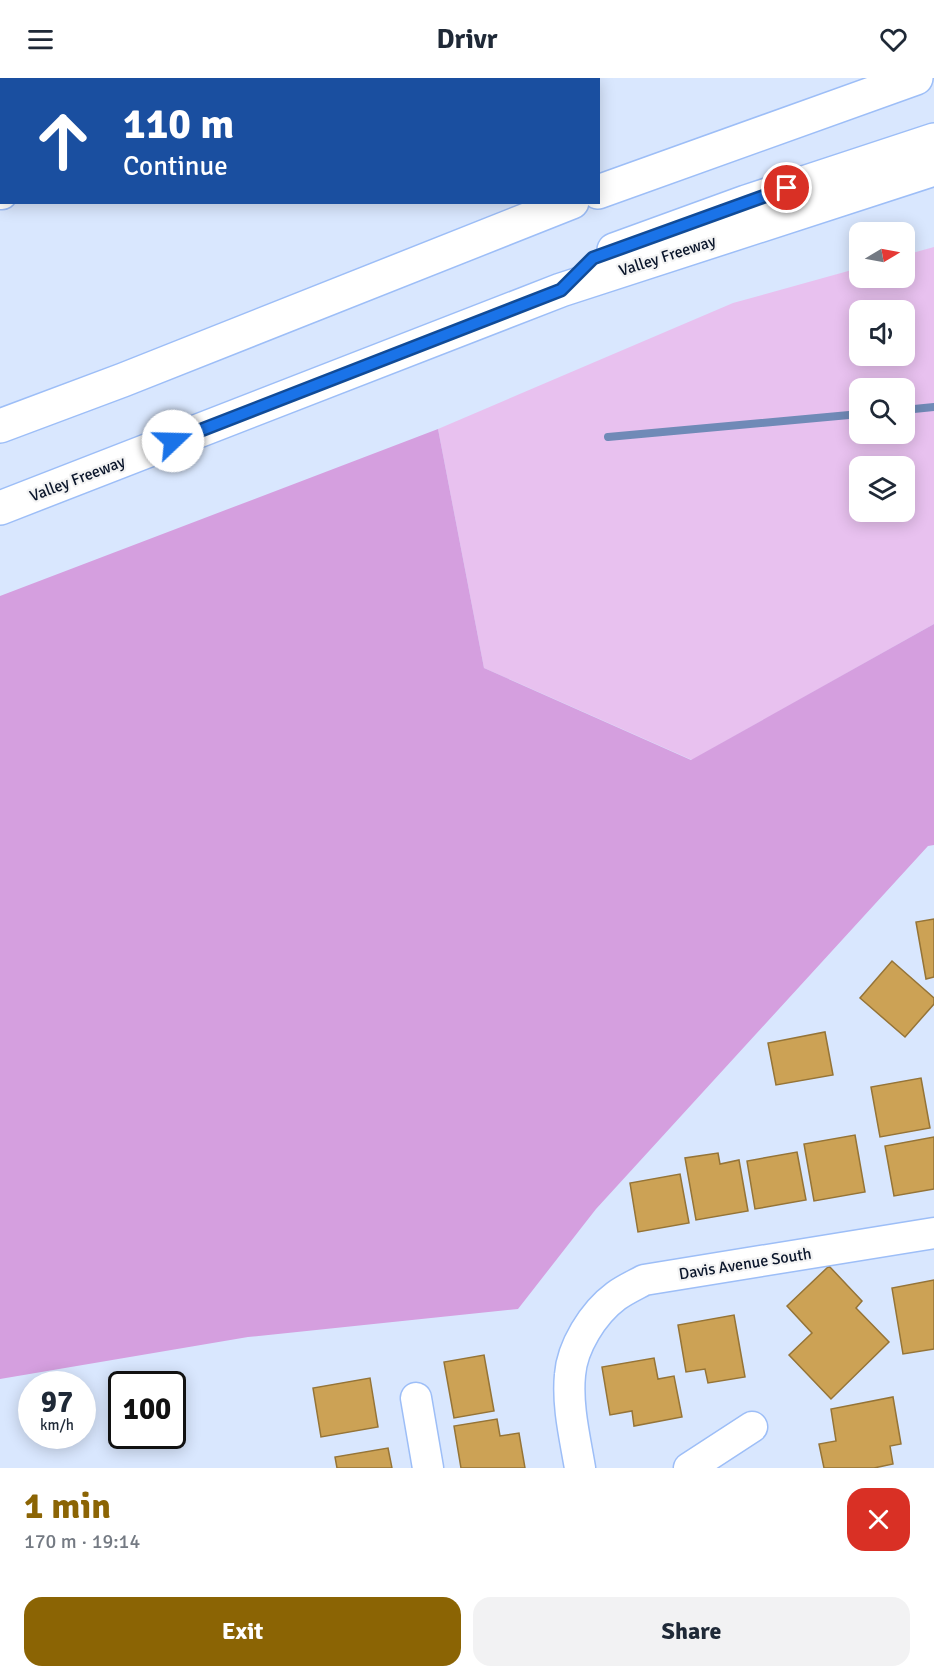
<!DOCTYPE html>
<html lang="en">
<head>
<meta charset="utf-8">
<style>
  :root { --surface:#fff; --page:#f2f2f3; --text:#1f2937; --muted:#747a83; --accent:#8b6404 }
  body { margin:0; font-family:Signika,sans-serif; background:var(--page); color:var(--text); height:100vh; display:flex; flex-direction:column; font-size:22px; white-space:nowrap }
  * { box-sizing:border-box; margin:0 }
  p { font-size:20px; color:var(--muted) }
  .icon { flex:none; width:33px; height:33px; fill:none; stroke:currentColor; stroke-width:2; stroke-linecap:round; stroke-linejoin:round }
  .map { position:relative; height:1390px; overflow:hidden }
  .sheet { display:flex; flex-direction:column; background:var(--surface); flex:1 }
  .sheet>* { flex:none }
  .guide { position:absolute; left:0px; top:0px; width:600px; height:126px; box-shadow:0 3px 15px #0003; background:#1a4fa0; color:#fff; overflow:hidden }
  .needle { width:39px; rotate:80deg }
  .tools { position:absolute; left:849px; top:144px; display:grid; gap:12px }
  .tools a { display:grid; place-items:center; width:66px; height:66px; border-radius:12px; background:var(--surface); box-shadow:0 3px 15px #0003; font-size:30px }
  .speed { position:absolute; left:18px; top:1293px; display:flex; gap:12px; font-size:30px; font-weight:700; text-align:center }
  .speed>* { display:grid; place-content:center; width:78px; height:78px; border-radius:50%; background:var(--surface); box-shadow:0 3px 15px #0003; line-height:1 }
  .speed small { font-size:15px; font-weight:400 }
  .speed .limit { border:3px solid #111; border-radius:9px; background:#fff; color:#111 }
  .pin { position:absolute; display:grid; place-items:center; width:51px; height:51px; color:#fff; margin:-26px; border:3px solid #fff; border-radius:50%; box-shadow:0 2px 6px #0007 }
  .me { position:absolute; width:66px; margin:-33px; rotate:69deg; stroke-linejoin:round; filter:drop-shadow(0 0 4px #0008) }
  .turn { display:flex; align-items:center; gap:21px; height:126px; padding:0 24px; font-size:27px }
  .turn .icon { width:78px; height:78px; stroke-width:2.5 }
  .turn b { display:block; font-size:42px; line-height:51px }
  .round { display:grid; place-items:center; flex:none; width:63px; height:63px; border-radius:18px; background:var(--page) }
  .headline { display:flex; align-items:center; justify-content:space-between; height:102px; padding:0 24px }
  h1 { font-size:36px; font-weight:800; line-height:45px; color:var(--accent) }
  .primary-button { display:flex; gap:12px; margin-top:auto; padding:12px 24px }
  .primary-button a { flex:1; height:69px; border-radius:18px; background:var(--accent); color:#fff; font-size:24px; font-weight:800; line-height:69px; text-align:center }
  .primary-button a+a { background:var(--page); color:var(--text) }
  header { display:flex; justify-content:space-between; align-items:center; height:78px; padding:0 24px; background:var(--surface); font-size:27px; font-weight:800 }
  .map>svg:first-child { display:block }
</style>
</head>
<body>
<header><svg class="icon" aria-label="menu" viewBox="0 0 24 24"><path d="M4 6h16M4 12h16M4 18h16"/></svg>Drivr<svg class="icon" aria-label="heart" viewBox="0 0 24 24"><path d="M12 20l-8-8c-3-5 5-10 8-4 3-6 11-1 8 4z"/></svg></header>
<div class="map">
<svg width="934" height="1390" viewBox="0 0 934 1390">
  <rect width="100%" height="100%" fill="#d9e7fe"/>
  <path fill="#e8c1ef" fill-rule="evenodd" d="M934,169V546L692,682L484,590L438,351L733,225L859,190L860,200H904L905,177ZM860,232H904V278H860ZM860,310H904V356H860ZM860,388H904V434H860Z"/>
  <polygon fill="#d59fdf" points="438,351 484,590 691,682 934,546 934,767 928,768 596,1131 518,1231 248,1259 0,1301 0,518"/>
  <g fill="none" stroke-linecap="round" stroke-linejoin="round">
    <g stroke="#708ab7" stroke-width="8">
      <polyline points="904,332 934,329"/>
      <polyline points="608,359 860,336"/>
    </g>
  </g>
  <g fill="#cca255" stroke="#957437" stroke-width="1.5">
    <polygon points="934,841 934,899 926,901 916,844"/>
    <polygon points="892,883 934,920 934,926 905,959 860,920"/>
    <polygon points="825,954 833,997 776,1007 768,965"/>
    <polygon points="921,1000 930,1050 880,1059 871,1009"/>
    <polygon points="855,1057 865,1114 814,1123 804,1066"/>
    <polygon points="934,1059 934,1111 894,1118 885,1068"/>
    <polygon points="797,1074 806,1122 755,1131 747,1083"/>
    <polygon points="718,1075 720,1086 739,1082 748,1133 696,1142 685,1080"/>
    <polygon points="680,1096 689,1145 638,1154 630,1105"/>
    <polygon points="829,1188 862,1223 856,1230 889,1264 831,1321 789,1277 812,1255 787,1228"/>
    <polygon points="934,1202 934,1271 903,1276 892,1210"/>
    <polygon points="734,1237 745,1299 708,1305 705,1291 686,1294 678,1247"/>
    <polygon points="484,1277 494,1333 454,1340 444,1284"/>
    <polygon points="654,1280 658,1301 674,1298 682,1339 634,1348 632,1333 610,1337 602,1289"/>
    <polygon points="370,1300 378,1349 321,1359 313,1310"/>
    <polygon points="893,1319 901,1366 890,1368 893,1386 874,1390 824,1390 819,1366 836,1363 831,1331"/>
    <polygon points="497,1341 500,1358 519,1355 525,1390 461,1390 454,1348"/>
    <polygon points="388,1370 392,1390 337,1390 335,1379"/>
  </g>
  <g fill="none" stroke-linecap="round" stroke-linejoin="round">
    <g stroke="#9dbef7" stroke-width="33">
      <g id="minor">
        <polyline points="94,0 94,2"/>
        <polyline points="508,2 514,0"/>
        <polyline points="0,116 2,116"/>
        <polyline points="416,1320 428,1390"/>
        <path d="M580,1390C575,1360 567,1328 570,1297C572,1269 593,1235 616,1218C624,1212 635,1207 644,1202L934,1155"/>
        <polyline points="689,1390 752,1349"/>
      </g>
    </g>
    <g stroke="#9dbef7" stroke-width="36">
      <g id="highway">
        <polyline points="598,114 916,0"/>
        <polyline points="614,172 746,124 934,62"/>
        <polyline points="0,348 123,302 572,124"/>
        <polyline points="0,430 561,212 934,91"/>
      </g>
    </g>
    <use href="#minor" stroke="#fff" stroke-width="30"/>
    <use href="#highway" stroke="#fff" stroke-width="33"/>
  </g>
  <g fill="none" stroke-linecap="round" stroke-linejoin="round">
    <g stroke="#114b97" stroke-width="15">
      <polyline id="route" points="173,363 561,212 593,180 787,110"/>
    </g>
    <use href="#route" stroke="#1a73e8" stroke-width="10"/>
  </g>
  <g text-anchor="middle" stroke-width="4.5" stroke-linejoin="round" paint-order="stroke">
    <g font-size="16" fill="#0a152a" stroke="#f3f3f3">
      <text transform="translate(667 177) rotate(-18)" y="6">Valley Freeway</text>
      <text transform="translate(77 400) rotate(-21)" y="6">Valley Freeway</text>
      <text transform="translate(745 1185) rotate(-9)" y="6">Davis Avenue South</text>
    </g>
  </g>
</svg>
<div class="tools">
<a><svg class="needle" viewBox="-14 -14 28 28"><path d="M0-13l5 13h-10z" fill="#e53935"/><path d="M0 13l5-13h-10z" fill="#747a83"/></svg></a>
<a><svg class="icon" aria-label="sound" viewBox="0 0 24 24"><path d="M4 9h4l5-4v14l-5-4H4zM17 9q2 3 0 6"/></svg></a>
<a><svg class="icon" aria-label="search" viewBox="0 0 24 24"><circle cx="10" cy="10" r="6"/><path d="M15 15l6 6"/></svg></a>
<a><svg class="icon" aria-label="layers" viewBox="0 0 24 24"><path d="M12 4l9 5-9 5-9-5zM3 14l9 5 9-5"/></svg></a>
</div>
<div class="speed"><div>97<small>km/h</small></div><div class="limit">100</div></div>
<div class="pin" style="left:787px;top:110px;background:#d93025"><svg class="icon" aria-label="arrive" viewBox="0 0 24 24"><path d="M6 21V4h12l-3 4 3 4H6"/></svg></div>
<svg class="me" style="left:173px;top:363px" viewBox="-20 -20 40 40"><circle r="19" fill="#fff"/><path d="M0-13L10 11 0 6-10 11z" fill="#1a73e8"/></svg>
<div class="guide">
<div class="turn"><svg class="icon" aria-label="ahead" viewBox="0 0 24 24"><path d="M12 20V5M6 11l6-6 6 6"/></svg><div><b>110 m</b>Continue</div></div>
</div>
</div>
<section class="sheet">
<div class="headline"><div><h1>1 min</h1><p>170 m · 19:14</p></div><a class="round" style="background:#d93025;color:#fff"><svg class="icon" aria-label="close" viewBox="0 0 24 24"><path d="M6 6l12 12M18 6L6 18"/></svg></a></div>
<div class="primary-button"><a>Exit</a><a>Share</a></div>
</section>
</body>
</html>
